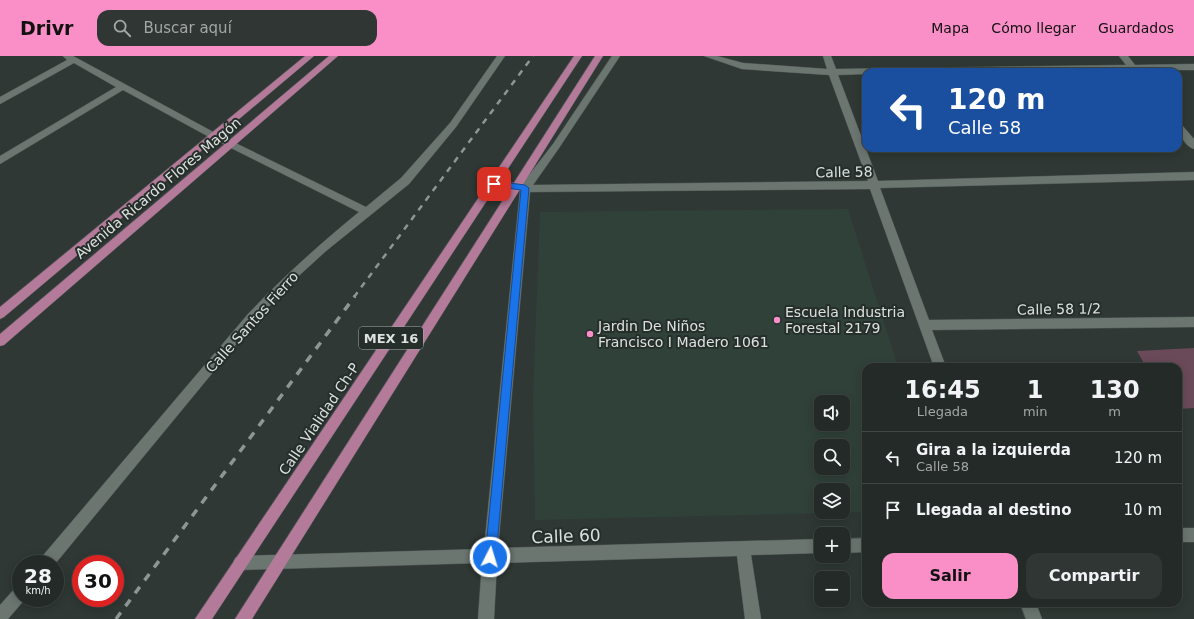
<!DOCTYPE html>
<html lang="es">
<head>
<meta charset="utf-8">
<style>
  :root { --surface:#232a27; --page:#2f3633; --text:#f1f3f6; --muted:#a3a7a7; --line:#404644; --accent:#fa8fc7 }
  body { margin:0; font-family:"DejaVu Sans",sans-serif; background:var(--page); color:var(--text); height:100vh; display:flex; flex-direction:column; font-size:15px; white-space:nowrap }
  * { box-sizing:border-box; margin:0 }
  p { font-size:13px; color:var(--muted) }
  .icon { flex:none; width:22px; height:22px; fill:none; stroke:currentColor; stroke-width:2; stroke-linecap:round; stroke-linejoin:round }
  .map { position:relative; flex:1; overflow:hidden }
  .sheet { position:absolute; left:862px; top:307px; width:320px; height:244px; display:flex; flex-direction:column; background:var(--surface); border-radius:12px; box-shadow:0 2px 10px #0003,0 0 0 1px var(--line) }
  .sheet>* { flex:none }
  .hud { position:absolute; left:862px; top:12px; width:320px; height:84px; border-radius:12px; box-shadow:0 2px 10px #0003,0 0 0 1px var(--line); background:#1a4fa0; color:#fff; overflow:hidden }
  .controls { position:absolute; left:814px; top:339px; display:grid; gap:8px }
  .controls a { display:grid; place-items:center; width:36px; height:36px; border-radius:8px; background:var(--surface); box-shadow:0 2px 10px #0003,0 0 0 1px var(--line); font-size:20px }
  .speed { position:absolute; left:12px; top:499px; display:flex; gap:8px; font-size:20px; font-weight:700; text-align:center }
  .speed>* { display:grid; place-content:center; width:52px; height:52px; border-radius:50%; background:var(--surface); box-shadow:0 2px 10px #0003,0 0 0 1px var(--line); line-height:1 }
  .speed small { font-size:10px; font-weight:400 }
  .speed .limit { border:6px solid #d22; background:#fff; color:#111 }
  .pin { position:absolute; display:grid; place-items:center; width:34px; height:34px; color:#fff; margin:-17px; border-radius:8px; box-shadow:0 2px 6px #0006 }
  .me { position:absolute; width:44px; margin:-22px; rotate:5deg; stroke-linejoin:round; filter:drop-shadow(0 0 3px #0008) }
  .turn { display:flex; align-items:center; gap:14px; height:84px; padding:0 20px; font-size:18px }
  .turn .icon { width:52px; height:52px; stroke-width:2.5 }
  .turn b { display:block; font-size:28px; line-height:34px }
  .eta { display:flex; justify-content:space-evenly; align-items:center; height:68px; text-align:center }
  .eta b { font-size:24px; font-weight:700; line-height:28px }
  .action { display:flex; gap:8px; margin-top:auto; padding:8px 20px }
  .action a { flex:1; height:46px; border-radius:12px; background:var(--accent); color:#111; font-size:16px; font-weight:700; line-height:46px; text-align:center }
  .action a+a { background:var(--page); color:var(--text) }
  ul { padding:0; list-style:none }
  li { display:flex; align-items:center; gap:12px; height:52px; padding:0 20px; border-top:1px solid var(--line) }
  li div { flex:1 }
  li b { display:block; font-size:15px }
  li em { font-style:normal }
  header { display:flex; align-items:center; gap:24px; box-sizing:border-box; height:56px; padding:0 20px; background:var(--accent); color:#111 }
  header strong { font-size:19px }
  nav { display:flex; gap:22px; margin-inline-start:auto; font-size:14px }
  .search { width:280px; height:36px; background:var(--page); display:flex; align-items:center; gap:10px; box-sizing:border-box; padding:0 14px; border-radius:12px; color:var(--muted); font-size:15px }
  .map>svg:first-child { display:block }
</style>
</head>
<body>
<header>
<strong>Drivr</strong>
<div class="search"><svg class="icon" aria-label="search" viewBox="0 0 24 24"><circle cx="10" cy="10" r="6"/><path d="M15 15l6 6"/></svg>Buscar aquí</div>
<nav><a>Mapa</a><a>Cómo llegar</a><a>Guardados</a></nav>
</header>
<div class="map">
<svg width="1194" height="563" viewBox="0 0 1194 563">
  <rect width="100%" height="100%" fill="#2f3834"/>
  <path fill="#30413a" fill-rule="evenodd" d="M848,153L898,311H866V456L535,464L533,339L540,156ZM821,346H843V368H821ZM821,390H843V412H821ZM821,434H843V456H821Z"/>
  <polygon fill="#6a4a59" points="1194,292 1194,352 1178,353 1178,311 1146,311 1137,295"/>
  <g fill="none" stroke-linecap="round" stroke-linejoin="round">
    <g stroke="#4e5553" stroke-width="1">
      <g id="minor">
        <path d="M63,0H73L217,78L366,151L401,122L450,67L497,0H505L456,71L409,128L326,195L292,226L256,264L55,508H38L40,503L248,258C283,221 320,188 359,156L211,82L123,34L0,108V100L116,31L74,7L0,48V41L67,4Z"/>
        <polygon points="612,0 620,0 559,92 533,129 868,125 829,19 742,13 704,0 717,0 743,7 827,13 823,0 831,0 836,13 1126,9 1119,0 1128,0 1135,9 1194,8 1194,14 1139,14 1140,16 1130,15 866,16 866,18 838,19 878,125 1194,116 1194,124 880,132 929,264 1194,261 1194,271 932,274 946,311 934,311 870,133 530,136 498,492 821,483 821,497 751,499 761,563 745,563 737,500 497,507 494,563 478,563 482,507 240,514 235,512 233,507 235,502 240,500 484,493 520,135 494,132 489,128 494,124 522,128 553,88"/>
        <path d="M1178,67L1181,68L1194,83V93C1184,90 1178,76 1178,67Z"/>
        <rect x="1178" y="472" width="16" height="14"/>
        <polygon points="866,482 866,496 843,497 843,483"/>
        <polygon points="21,528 21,542 26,542 8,563 0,563 0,549 16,531"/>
        <polygon points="1020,547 1036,547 1042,563 1026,563"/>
      </g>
    </g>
    <g stroke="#4e5553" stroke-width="1">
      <g id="major">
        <polygon points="305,0 314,0 4,261 0,263 0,251"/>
        <polygon points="329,0 338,0 4,289 0,290 0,278"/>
        <polygon points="574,0 582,0 212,563 195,563"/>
        <polygon points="595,0 603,0 252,563 235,563"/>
      </g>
    </g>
    <use href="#minor" fill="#6b7671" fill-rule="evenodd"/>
    <use href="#major" fill="#b47a99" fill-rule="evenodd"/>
    <polyline stroke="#8e9592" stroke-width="2.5" stroke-dasharray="6 6" stroke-linecap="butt" points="354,241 533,0"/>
    <polyline stroke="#8e9592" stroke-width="3.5" stroke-dasharray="8 8" stroke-linecap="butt" points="116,563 355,240"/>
  </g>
  <polygon fill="#1a73e8" stroke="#114b97" points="494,125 525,129 529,132 496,501 494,505 490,506 486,505 485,501 521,134 492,130 490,128"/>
  <g fill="#fa8fc7" stroke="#252e2a" stroke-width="1.5">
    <circle cx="777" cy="264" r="4"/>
    <circle cx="590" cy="278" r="4"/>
  </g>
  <g text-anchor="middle" stroke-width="4" stroke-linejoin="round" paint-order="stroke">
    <rect fill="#252e2a" stroke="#a5aba9" stroke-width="1" x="359" y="271" width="64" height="22" rx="3"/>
    <g font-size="13" font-weight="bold" fill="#dce1df">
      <text x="391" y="287">MEX 16</text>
    </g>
    <g font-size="14" fill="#dce1df" stroke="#252e2a">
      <text transform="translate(844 116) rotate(-1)" y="5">Calle 58</text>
      <text transform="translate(158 132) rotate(-40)" y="5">Avenida Ricardo Flores Magón</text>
      <text transform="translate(1059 253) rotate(-1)" y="5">Calle 58 1/2</text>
      <text transform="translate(252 266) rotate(-48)" y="5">Calle Santos Fierro</text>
      <text transform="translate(319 363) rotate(-56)" y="5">Calle Vialidad Ch-P</text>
    </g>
    <g font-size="14" fill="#dce1df" stroke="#252e2a" text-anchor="start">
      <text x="785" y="261">Escuela Industria<tspan x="785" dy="16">Forestal 2179</tspan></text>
      <text x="598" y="275">Jardin De Niños<tspan x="598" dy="16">Francisco I Madero 1061</tspan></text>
    </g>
    <g font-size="17" fill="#dce1df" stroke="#252e2a">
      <text transform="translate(566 480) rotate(-2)" y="6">Calle 60</text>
    </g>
  </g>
</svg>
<div class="controls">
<a><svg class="icon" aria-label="sound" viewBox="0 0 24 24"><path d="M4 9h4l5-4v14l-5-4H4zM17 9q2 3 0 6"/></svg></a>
<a><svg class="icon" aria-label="search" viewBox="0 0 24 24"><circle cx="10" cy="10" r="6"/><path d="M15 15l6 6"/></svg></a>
<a><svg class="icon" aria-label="layers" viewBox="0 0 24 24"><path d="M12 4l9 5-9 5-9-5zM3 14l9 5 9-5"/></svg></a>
<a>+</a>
<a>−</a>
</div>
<div class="speed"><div>28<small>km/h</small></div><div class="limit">30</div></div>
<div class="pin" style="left:494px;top:128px;background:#d93025"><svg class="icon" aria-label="arrive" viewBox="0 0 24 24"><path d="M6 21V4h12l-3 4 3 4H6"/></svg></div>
<svg class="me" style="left:490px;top:501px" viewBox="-20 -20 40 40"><circle r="17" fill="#1a73e8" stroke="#fff" stroke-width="3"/><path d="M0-11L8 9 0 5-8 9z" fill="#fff"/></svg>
<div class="hud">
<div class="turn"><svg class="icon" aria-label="left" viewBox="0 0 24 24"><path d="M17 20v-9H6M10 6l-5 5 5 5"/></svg><div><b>120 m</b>Calle 58</div></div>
</div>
<section class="sheet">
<div class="eta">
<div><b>16:45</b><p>Llegada</p></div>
<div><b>1</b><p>min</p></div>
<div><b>130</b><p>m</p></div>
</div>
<ul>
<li><svg class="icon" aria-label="left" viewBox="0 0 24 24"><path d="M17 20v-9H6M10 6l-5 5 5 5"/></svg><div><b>Gira a la izquierda</b><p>Calle 58</p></div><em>120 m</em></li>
<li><svg class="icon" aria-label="arrive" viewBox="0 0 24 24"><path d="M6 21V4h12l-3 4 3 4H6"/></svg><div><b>Llegada al destino</b></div><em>10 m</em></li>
</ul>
<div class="action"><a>Salir</a><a>Compartir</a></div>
</section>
</div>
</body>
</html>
